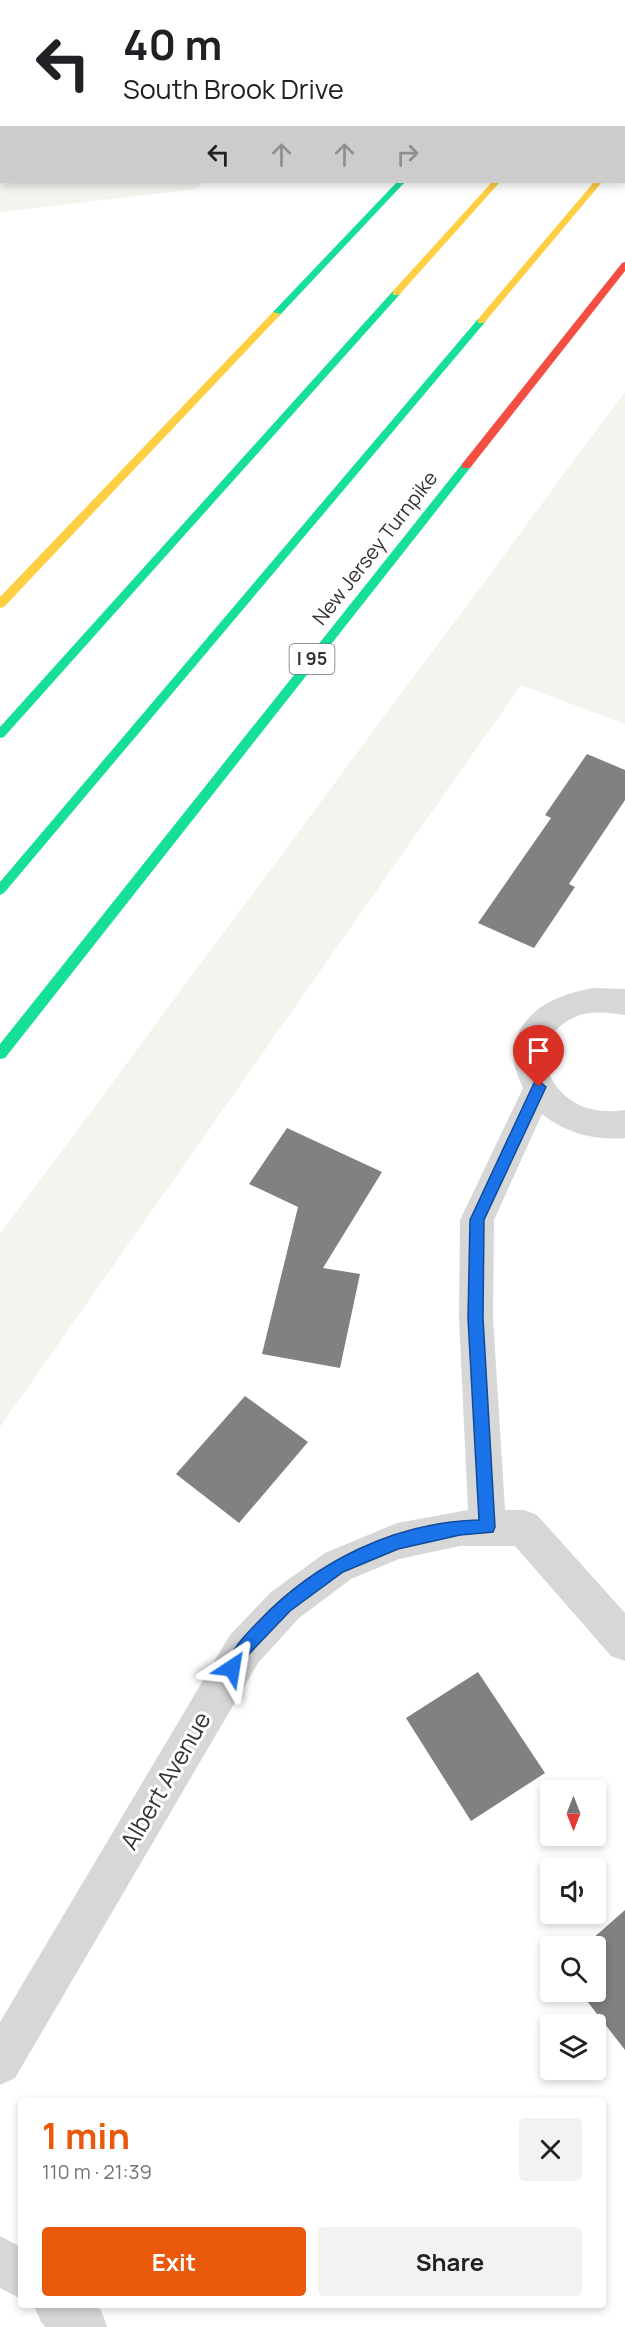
<!DOCTYPE html>
<html lang="en">
<head>
<meta charset="utf-8">
<style>
  :root { --surface:#fff; --page:#f2f2f2; --text:#202124; --muted:#757577; --accent:#ea580c }
  body { margin:0; font-family:Manrope,sans-serif; background:var(--page); color:var(--text); height:100vh; display:flex; flex-direction:column; font-size:22px; white-space:nowrap }
  * { box-sizing:border-box; margin:0 }
  p { font-size:20px; color:var(--muted) }
  .icon { flex:none; width:33px; height:33px; fill:none; stroke:currentColor; stroke-width:2; stroke-linecap:round; stroke-linejoin:round }
  .map { position:relative; flex:1; overflow:hidden }
  .panel { position:absolute; left:18px; top:2098px; width:588px; height:210px; display:flex; flex-direction:column; background:var(--surface); border-radius:6px; box-shadow:0 3px 9px #0003 }
  .panel>* { flex:none }
  .hud { position:absolute; left:0px; top:0px; width:626px; height:183px; box-shadow:0 3px 9px #0003; background:#fff; color:var(--text); overflow:hidden }
  .needle { width:39px; rotate:180deg }
  .tools { position:absolute; left:540px; top:1780px; display:grid; gap:12px }
  .tools a { display:grid; place-items:center; width:66px; height:66px; border-radius:6px; background:var(--surface); box-shadow:0 3px 9px #0003; font-size:30px }
  .pin { position:absolute; display:grid; place-items:center; width:51px; height:51px; color:#fff; margin:-62px -26px; border-radius:50% 50% 50% 0; rotate:-45deg; box-shadow:0 0 6px #0007 }
  .pin .icon { rotate:45deg }
  .me { position:absolute; width:66px; margin:-33px; rotate:33deg; stroke-linejoin:round; filter:drop-shadow(0 0 4px #0008) }
  .turn { display:flex; align-items:center; gap:21px; height:126px; padding:0 24px; font-size:27px }
  .turn .icon { width:78px; height:78px; stroke-width:2.5 }
  .turn b { display:block; font-size:42px; line-height:51px }
  .lanes { display:flex; align-items:center; height:57px; padding:0 24px; background:#0003; justify-content:center; gap:30px; direction:ltr }
  .lanes .off { opacity:.35 }
  .round { display:grid; place-items:center; flex:none; width:63px; height:63px; border-radius:6px; background:var(--page) }
  .headline { display:flex; align-items:center; justify-content:space-between; height:102px; padding:0 24px }
  h1 { font-size:36px; font-weight:700; line-height:45px; color:var(--accent) }
  .action { display:flex; gap:12px; margin-top:auto; padding:12px 24px }
  .action a { flex:1; height:69px; border-radius:6px; background:var(--accent); color:#fff; font-size:24px; font-weight:700; line-height:69px; text-align:center }
  .action a+a { background:var(--page); color:var(--text) }
  .map>svg:first-child { display:block }
</style>
</head>
<body>
<div class="map">
<svg width="625" height="2327" viewBox="0 0 625 2327">
  <rect width="100%" height="100%" fill="#fff"/>
  <g fill="#f1f5ed">
    <polygon points="0,160 2,182 204,182 197,189 0,212"/>
    <polygon points="625,392 625,724 521,685 0,1427 0,1234"/>
  </g>
  <g fill="#818181">
    <polygon points="587,754 625,770 625,800 569,884 575,887 534,948 478,923 551,818 545,815"/>
    <polygon points="287,1128 382,1172 323,1268 360,1274 340,1368 262,1354 298,1207 249,1184"/>
    <polygon points="245,1396 308,1442 239,1523 176,1474"/>
    <polygon points="478,1672 545,1773 471,1821 406,1718"/>
    <polygon points="625,1910 625,2050 580,1992 596,1992 596,1947 583,1947"/>
  </g>
  <g fill="none" stroke-linecap="round" stroke-linejoin="round">
    <g fill="#d7d7d7" fill-rule="evenodd">
      <polygon points="26,0 47,0 48,2 27,2"/>
      <polygon points="2,39 2,52 0,52 0,40"/>
      <path d="M594,988L625,989V1015C609,1013 590,1010 575,1017C528,1038 543,1091 584,1107C597,1112 611,1112 625,1110V1138C596,1141 565,1133 542,1114L494,1220L493,1318L505,1510H524L537,1515L625,1613V1661L611,1656L515,1546H460L399,1559L351,1579L299,1618L258,1663L15,2078L0,2085V2022L230,1635L271,1592L325,1553L397,1523L468,1510L459,1318L460,1220L523,1088C519,1078 513,1066 513,1056C515,1012 557,994 594,988Z"/>
      <polygon points="0,2236 21,2247 21,2299 0,2288"/>
      <polygon points="34,2306 94,2306 101,2310 107,2327 46,2327 41,2322"/>
    </g>
    <g fill="#16e098" fill-rule="evenodd">
      <polygon points="570,0 578,0 568,2"/>
      <polygon points="625,147 625,153 624,154 624,148"/>
      <polygon points="397,182 405,182 279,316 273,316 273,312"/>
      <polygon points="393,291 401,293 4,737 0,738 0,727"/>
      <polygon points="478,319 486,321 4,893 0,895 0,882"/>
      <polygon points="466,463 470,464 470,468 5,1058 0,1059 0,1044 462,464"/>
    </g>
    <g fill="#ffcf43" fill-rule="evenodd">
      <polygon points="492,182 500,182 399,295 393,295 393,291"/>
      <polygon points="594,182 602,182 484,323 478,323 478,319"/>
      <polygon points="273,312 281,314 4,607 0,608 0,597"/>
    </g>
    <polygon fill="#f24e42" fill-rule="evenodd" points="625,262 625,271 470,468 462,468 462,464 622,263"/>
  </g>
  <path fill="#1a73e8" stroke="#114b97" stroke-width="1.5" d="M539,1081L546,1087L484,1220L483,1318L495,1527L493,1532L460,1535L398,1549L343,1572L290,1611L249,1654L238,1674L232,1676L226,1674L224,1668C232,1649 245,1635 259,1621C316,1561 396,1522 479,1520L468,1318L470,1220L534,1083Z"/>
  <g text-anchor="middle" stroke-width="6" stroke-linejoin="round" paint-order="stroke">
    <rect fill="#fff" stroke="#707070" stroke-width="1.5" x="289.5" y="644" width="45" height="30" rx="4.5"/>
    <g font-size="18" font-weight="bold" fill="#333">
      <text x="312" y="665">I 95</text>
    </g>
    <g font-size="20" fill="#333" stroke="#fff">
      <text transform="translate(375 548) rotate(-52)" y="7">New Jersey Turnpike</text>
    </g>
    <g font-size="24" fill="#333" stroke="#fff">
      <text transform="translate(166 1781) rotate(-60)" y="8">Albert Avenue</text>
    </g>
  </g>
</svg>
<div class="tools">
<a><svg class="needle" viewBox="-14 -14 28 28"><path d="M0-13l5 13h-10z" fill="#e53935"/><path d="M0 13l5-13h-10z" fill="#757577"/></svg></a>
<a><svg class="icon" aria-label="sound" viewBox="0 0 24 24"><path d="M4 9h4l5-4v14l-5-4H4zM17 9q2 3 0 6"/></svg></a>
<a><svg class="icon" aria-label="search" viewBox="0 0 24 24"><circle cx="10" cy="10" r="6"/><path d="M15 15l6 6"/></svg></a>
<a><svg class="icon" aria-label="layers" viewBox="0 0 24 24"><path d="M12 4l9 5-9 5-9-5zM3 14l9 5 9-5"/></svg></a>
</div>
<div class="pin" style="left:539px;top:1087px;background:#d93025"><svg class="icon" aria-label="arrive" viewBox="0 0 24 24"><path d="M6 21V4h12l-3 4 3 4H6"/></svg></div>
<svg class="me" style="left:232px;top:1668px" viewBox="-20 -20 40 40"><path d="M0-17L14 15 0 8-14 15z" fill="#1a73e8" stroke="#fff" stroke-width="4"/></svg>
<div class="hud">
<div class="turn"><svg class="icon" aria-label="left" viewBox="0 0 24 24"><path d="M17 20v-9H6M10 6l-5 5 5 5"/></svg><div><b>40 m</b>South Brook Drive</div></div>
<div class="lanes"><svg class="icon" aria-label="left" viewBox="0 0 24 24"><path d="M17 20v-9H6M10 6l-5 5 5 5"/></svg><svg class="icon off" aria-label="ahead" viewBox="0 0 24 24"><path d="M12 20V5M6 11l6-6 6 6"/></svg><svg class="icon off" aria-label="ahead" viewBox="0 0 24 24"><path d="M12 20V5M6 11l6-6 6 6"/></svg><svg class="icon off" aria-label="right" viewBox="0 0 24 24"><path d="M7 20v-9h11M14 6l5 5-5 5"/></svg></div>
</div>
<section class="panel">
<div class="headline"><div><h1>1 min</h1><p>110 m · 21:39</p></div><a class="round"><svg class="icon" aria-label="close" viewBox="0 0 24 24"><path d="M6 6l12 12M18 6L6 18"/></svg></a></div>
<div class="action"><a>Exit</a><a>Share</a></div>
</section>
</div>
</body>
</html>
